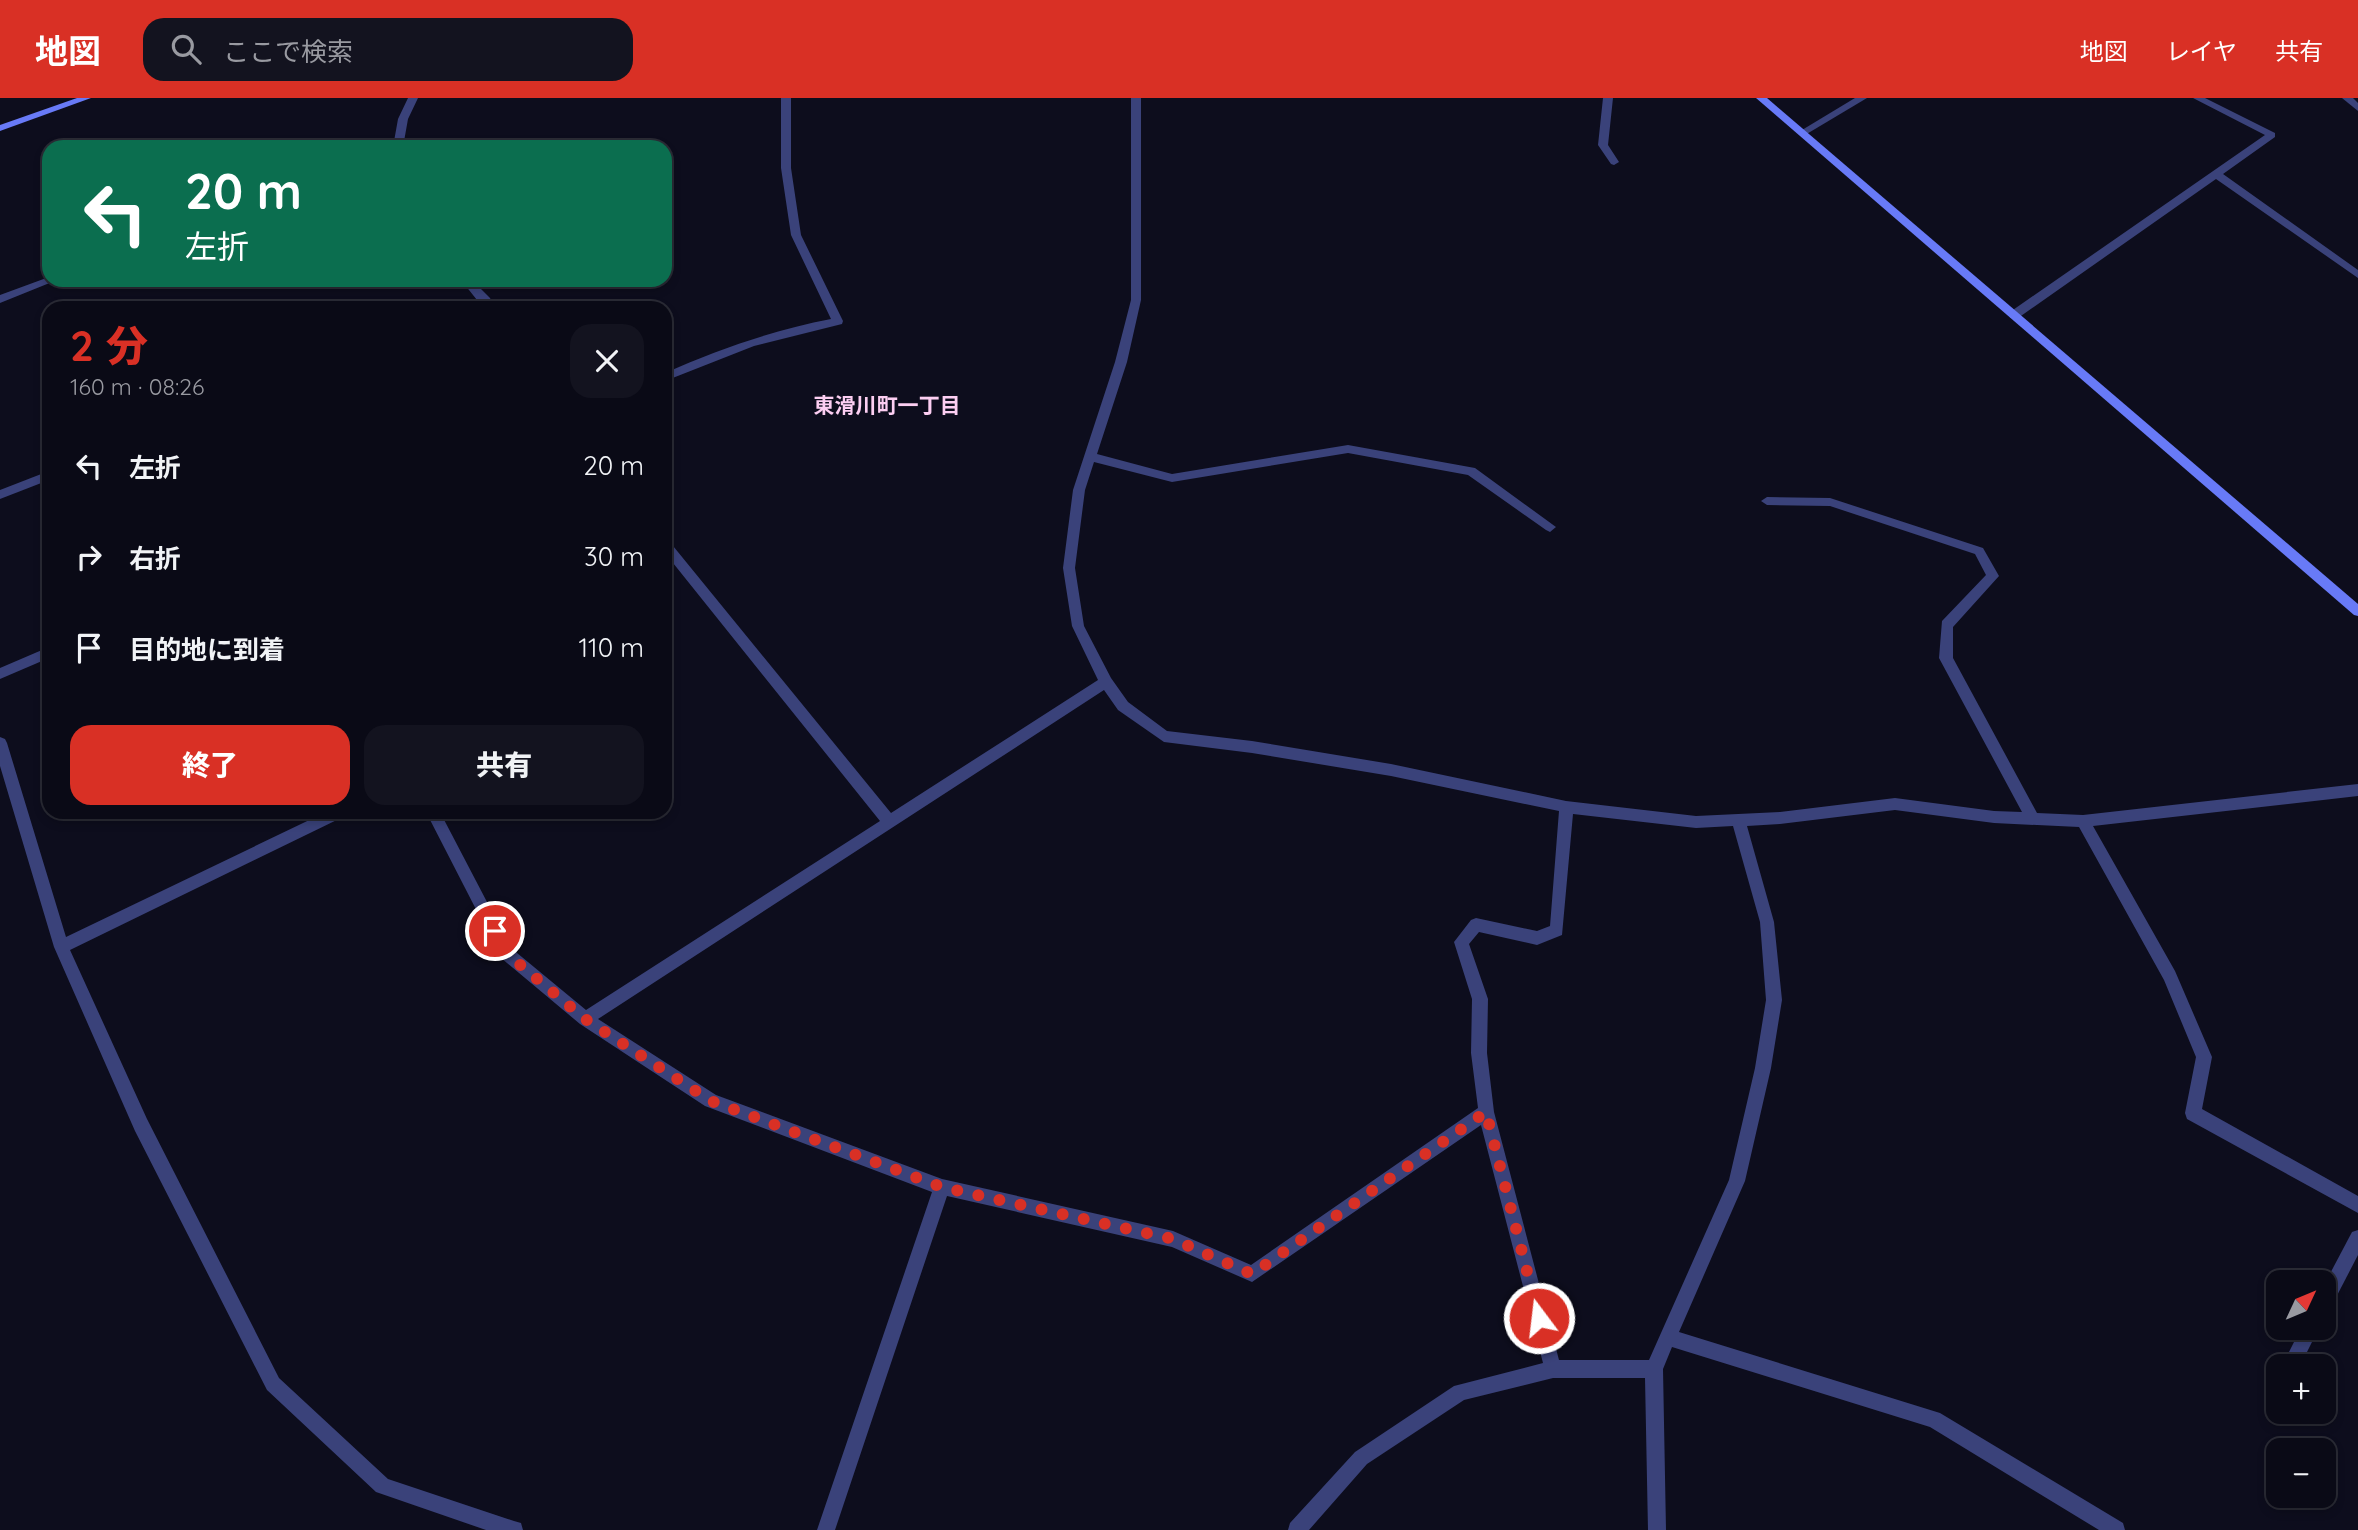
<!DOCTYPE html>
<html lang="ja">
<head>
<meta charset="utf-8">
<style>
  :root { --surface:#0a0a16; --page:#13131f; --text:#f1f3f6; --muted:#999aa1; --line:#2a2b35; --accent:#d93025 }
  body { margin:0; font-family:Quicksand,"Noto Sans JP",sans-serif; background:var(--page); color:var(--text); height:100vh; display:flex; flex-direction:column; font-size:26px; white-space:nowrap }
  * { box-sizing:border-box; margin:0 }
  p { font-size:23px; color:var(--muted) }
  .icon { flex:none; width:38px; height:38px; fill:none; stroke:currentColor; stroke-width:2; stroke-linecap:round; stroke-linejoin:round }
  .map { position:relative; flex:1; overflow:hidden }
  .side { position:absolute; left:42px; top:203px; width:630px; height:518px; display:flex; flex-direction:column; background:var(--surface); border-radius:21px; box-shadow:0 4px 10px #0003,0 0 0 2px var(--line) }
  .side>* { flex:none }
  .top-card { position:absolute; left:42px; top:42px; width:630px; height:147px; border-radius:21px; box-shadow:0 4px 10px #0003,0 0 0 2px var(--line); background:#0b6e4f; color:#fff; overflow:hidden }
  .needle { width:46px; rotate:46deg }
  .controls { position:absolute; left:2266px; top:1172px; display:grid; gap:14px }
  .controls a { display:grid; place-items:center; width:70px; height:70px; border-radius:14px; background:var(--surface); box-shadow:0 4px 10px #0003,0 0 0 2px var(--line); font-size:35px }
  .pin { position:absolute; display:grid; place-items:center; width:60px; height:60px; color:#fff; margin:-30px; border:4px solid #fff; border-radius:50%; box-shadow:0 2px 7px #0007 }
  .me { position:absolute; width:77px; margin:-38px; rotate:345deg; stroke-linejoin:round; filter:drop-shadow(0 0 5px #0008) }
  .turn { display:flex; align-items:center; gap:24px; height:147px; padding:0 28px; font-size:32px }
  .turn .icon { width:91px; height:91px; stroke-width:2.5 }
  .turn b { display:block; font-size:49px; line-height:60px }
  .round { display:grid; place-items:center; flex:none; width:74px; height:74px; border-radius:21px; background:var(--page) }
  .summary { display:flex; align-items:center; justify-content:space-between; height:119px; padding:0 28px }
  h1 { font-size:42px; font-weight:800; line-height:52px; color:var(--accent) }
  .cta { display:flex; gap:14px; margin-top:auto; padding:14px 28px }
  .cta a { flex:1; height:80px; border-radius:21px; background:var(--accent); color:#fff; font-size:28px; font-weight:800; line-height:80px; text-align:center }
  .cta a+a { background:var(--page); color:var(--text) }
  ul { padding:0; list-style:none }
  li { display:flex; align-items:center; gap:21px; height:91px; padding:0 28px }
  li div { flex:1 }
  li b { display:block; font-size:26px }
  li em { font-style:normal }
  header { display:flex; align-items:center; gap:42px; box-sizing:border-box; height:98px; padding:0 35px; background:var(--accent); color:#fff }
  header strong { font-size:33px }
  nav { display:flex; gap:38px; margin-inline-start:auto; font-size:24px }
  .search { width:490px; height:63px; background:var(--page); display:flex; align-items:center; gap:18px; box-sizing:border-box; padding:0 24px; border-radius:21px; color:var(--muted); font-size:26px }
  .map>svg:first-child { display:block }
</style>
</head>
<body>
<header>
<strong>地図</strong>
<div class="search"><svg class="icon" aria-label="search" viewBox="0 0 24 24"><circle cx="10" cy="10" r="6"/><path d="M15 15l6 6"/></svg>ここで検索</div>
<nav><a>地図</a><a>レイヤ</a><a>共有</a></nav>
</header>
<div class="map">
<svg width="2358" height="1432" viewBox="0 0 2358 1432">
  <rect width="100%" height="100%" fill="#0d0d1d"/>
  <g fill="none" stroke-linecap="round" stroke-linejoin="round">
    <g fill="#3a427a" fill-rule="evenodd">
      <polygon points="408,0 418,0 408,21 403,49 393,49 398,21"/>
      <path d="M781,0H791V70L801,137L843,223L842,226L754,248L665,283V275C719,251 774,232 831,221L791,137L781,70Z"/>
      <path d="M1131,0H1141V202L1127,264L1097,356L1172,376L1348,347L1475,370L1556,429L1550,434L1546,432L1468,377L1348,355L1172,384L1094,364L1085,392L1075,470L1084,528L1111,580L1128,604L1167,633L1252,643L1391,666L1566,703L1696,718L1780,714L1895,700L1994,713L2022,714L1939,560L1942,523L1986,477L1975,456L1830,408L1767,407L1761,403L1767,399L1830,400L1983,450L1999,478L1953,529V560L2037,715L2083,717L2358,686V698L2093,728L2175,873L2212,959L2202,1011L2358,1098V1115L2187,1021L2185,1015L2196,959L2164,882L2079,729L1994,725L1895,712L1780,726L1747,728L1774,824L1782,902L1771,970L1745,1083L1679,1234L1940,1315L2123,1425L2125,1432H2099L1930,1329L1672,1249L1663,1271L1666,1432H1648L1645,1280H1553L1464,1302L1367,1366L1309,1432H1288L1290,1425L1355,1354L1454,1288L1543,1265L1481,1027L1252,1184L1172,1149L947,1098L835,1432H817L932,1094L705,1008L580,926L501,860L426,714H440L511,850L586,912L880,723L665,455V441L669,443L891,715L1098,582L1072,528L1063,470L1073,392L1115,264L1131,202ZM1104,592L1118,612L1164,644L1252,655L1391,678L1559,713L1550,828L1537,833L1476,820L1471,822L1454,844L1472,901L1471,955L1478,1010L1251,1167L1173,1133L942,1081L716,997L598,921ZM1573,716L1696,730L1733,728L1760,824L1766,902L1755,970L1729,1082L1649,1262H1559L1494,1014L1487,955L1488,901L1469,846L1479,834L1537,847L1562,837Z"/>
      <polygon points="1603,0 1613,0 1608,47 1619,64 1614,67 1611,66 1598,47"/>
      <polygon points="1855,0 1867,0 1805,37 1797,35"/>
      <polygon points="2193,0 2205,0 2275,35 2275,39 2223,76 2358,172 2358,180 2216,81 2018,220 2010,220 2010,214 2265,37"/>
      <polygon points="2342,0 2353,0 2358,5 2358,13"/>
      <polygon points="49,179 49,182 57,182 0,205 0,197"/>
      <polygon points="461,182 472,182 490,200 495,210 482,208 462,210 477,202"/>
      <polygon points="49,373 49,382 0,401 0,392"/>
      <polygon points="49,549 49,560 0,581 0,570"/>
      <polygon points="0,639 5,641 7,645 66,839 326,714 347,714 345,718 70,852 147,1021 279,1280 388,1381 514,1423 521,1425 523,1432 486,1432 376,1394 267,1292 135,1033 54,849 0,668"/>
      <polygon points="2358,1132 2358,1157 2330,1211 2324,1214 2324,1187 2352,1134"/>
      <polygon points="2301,1230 2319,1230 2303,1262 2297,1265 2291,1262 2288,1256"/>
    </g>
    <g fill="#687af7" fill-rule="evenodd">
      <polygon points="77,0 91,0 0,33 0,27"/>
      <polygon points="1756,0 1767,0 2358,506 2358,518 2354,517"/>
    </g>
  </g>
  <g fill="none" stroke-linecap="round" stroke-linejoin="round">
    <polyline stroke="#d93025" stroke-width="12" stroke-dasharray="0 21.6" points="495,833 506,855 585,921 711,1003 942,1089 1173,1141 1252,1176 1486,1014 1539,1220"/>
  </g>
  <g text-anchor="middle" stroke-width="5" stroke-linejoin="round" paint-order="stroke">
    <g font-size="21" font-weight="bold" fill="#fccef2" stroke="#0d0d1d">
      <text x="887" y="315">東滑川町一丁目</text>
    </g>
  </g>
</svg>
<div class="controls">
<a><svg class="needle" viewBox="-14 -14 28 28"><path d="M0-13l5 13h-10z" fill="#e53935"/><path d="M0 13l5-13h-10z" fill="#999aa1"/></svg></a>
<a>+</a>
<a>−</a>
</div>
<div class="pin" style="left:495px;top:833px;background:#d93025"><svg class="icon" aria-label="arrive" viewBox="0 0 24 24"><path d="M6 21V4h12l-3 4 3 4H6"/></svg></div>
<svg class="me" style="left:1539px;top:1220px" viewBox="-20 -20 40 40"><circle r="17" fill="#d93025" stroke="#fff" stroke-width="3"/><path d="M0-11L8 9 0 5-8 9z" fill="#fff"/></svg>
<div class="top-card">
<div class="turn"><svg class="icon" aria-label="left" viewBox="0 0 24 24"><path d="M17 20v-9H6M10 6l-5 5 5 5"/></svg><div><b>20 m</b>左折</div></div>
</div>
<section class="side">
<div class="summary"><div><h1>2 分</h1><p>160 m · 08:26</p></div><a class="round"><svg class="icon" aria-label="close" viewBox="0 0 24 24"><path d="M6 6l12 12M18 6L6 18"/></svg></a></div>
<ul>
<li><svg class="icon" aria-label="left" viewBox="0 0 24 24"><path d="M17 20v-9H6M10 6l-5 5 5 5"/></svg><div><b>左折</b></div><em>20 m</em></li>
<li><svg class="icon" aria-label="right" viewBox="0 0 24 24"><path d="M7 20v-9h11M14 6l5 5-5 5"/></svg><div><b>右折</b></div><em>30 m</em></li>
<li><svg class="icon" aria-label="arrive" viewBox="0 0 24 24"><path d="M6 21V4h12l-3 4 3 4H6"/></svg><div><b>目的地に到着</b></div><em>110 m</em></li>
</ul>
<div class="cta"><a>終了</a><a>共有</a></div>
</section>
</div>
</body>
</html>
